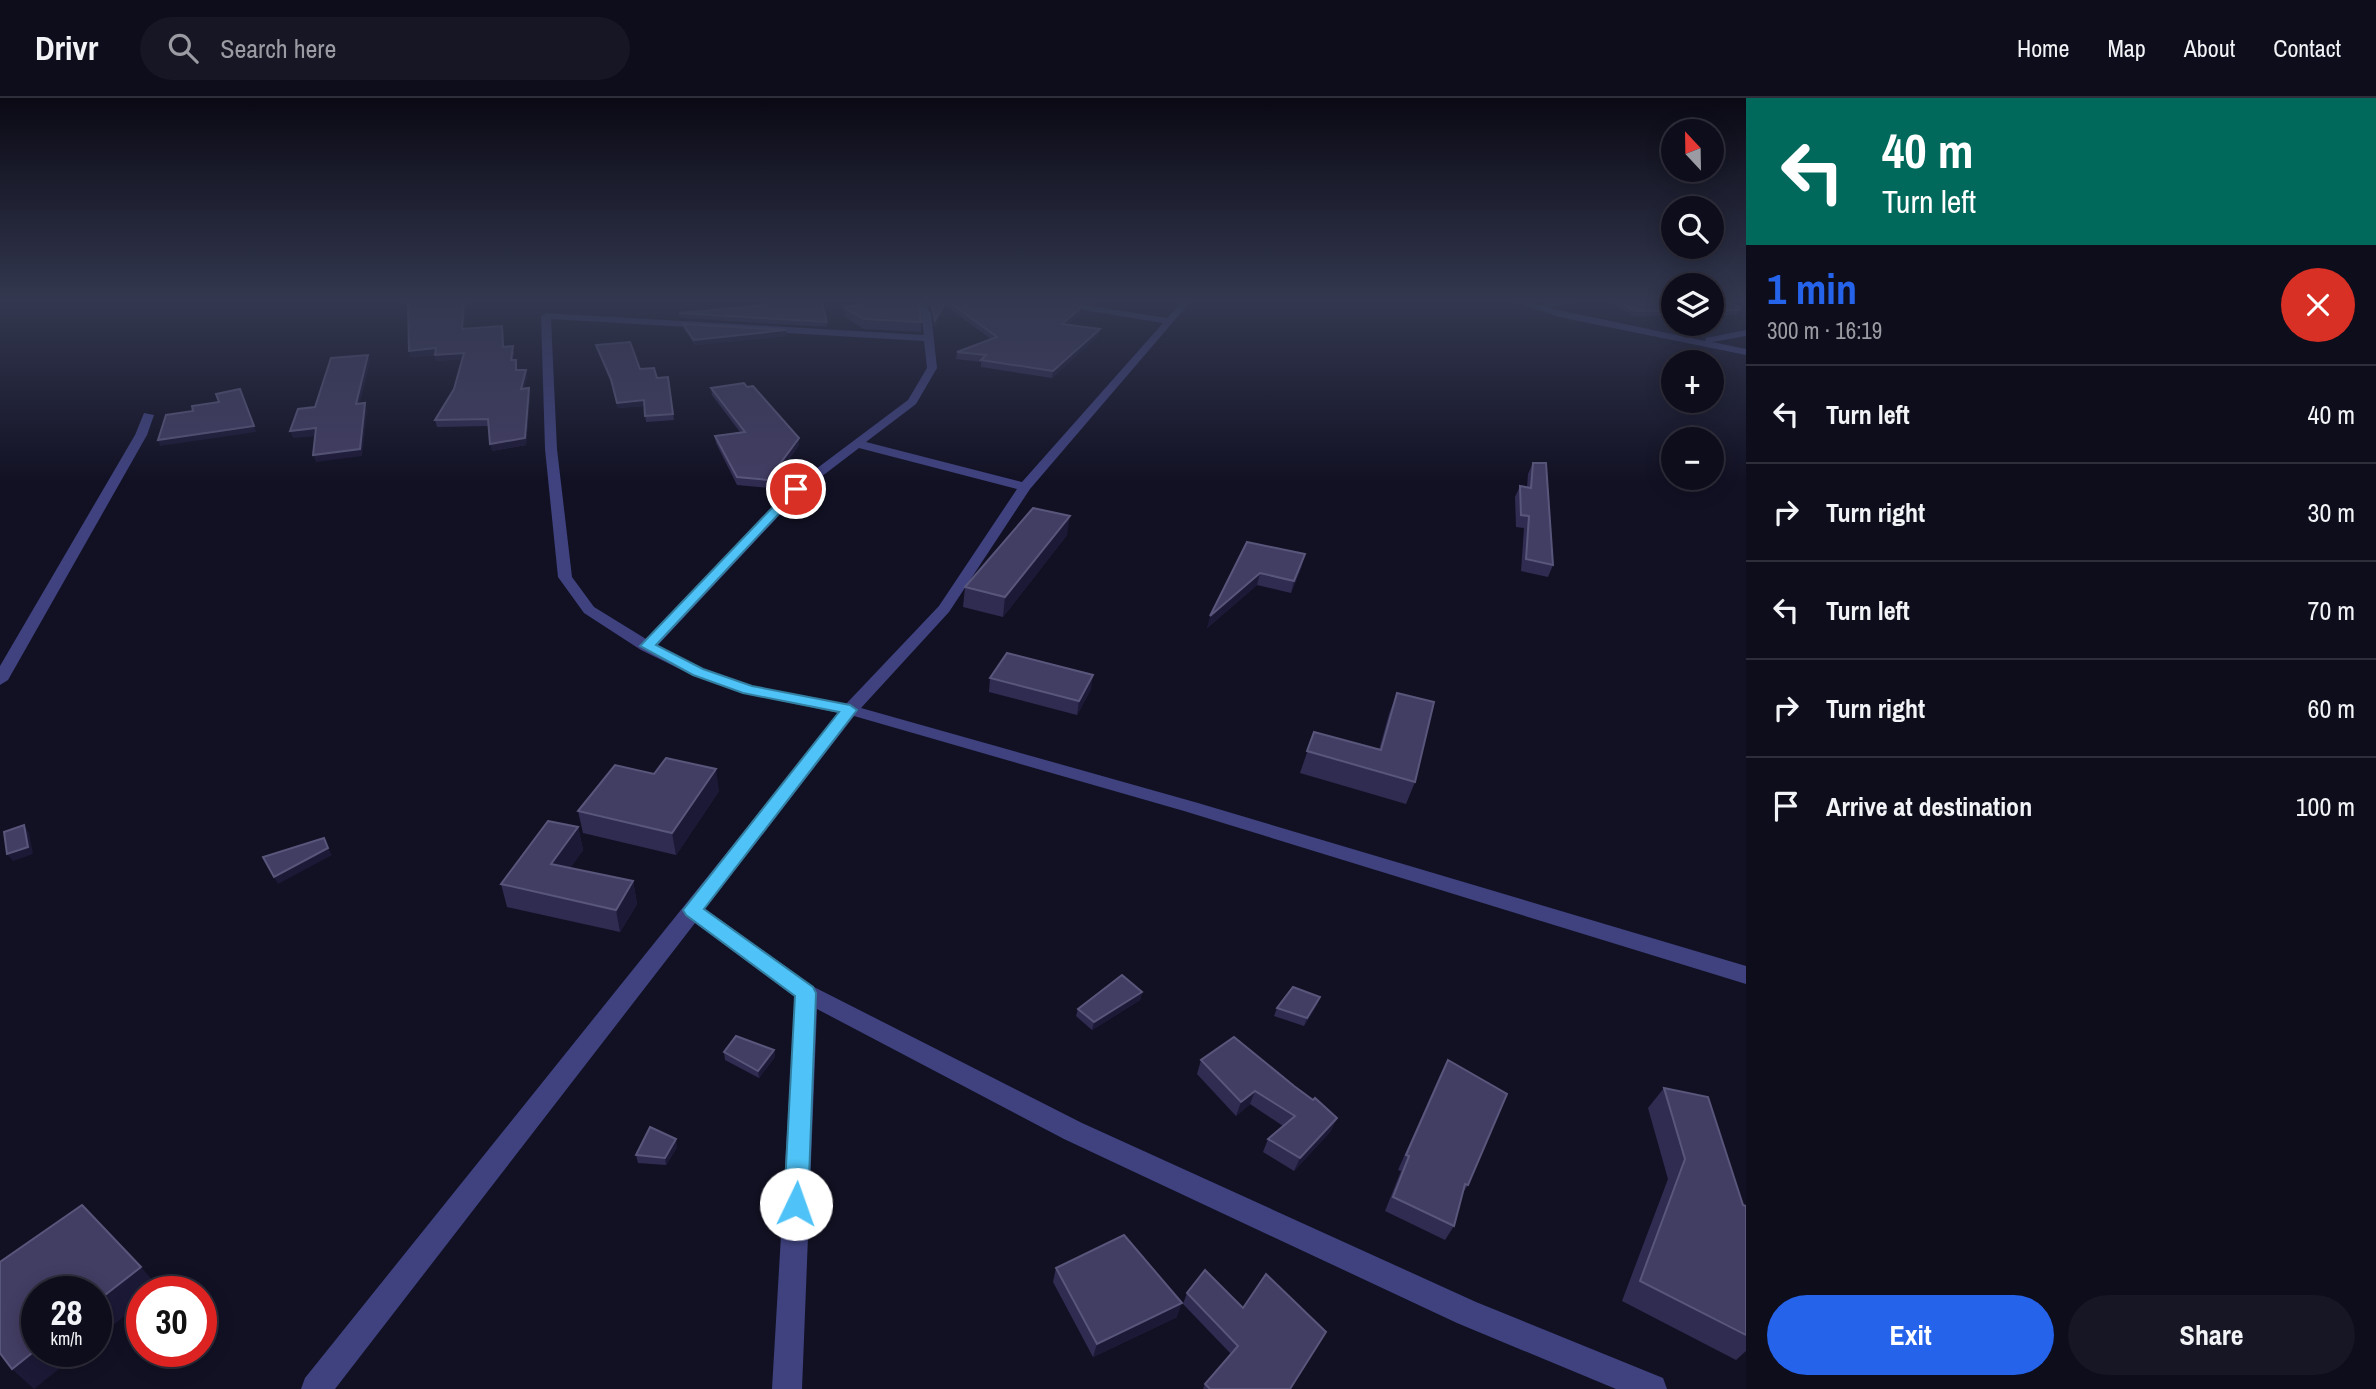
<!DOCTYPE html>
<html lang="en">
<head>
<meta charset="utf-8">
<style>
  :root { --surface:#0e0d1b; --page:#171624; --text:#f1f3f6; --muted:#9b9ca3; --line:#2e2d3a; --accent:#2563eb }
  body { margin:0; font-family:"Archivo Narrow",sans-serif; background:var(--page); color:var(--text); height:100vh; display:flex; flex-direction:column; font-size:26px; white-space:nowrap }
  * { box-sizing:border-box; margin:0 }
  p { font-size:23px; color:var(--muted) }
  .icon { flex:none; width:38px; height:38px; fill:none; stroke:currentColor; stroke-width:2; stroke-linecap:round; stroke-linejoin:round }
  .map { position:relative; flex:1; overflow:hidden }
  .panel { display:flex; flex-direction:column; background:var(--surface); width:630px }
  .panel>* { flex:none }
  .hud { background:#00695c; color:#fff; overflow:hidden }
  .needle { width:46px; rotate:338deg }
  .buttons { position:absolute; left:1661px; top:21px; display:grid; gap:14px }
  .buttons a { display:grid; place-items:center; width:63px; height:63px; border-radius:50%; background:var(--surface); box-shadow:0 4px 18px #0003,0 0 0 2px var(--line); font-size:35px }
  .speed { position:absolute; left:21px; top:1178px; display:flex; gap:14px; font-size:35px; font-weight:700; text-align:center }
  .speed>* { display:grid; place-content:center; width:91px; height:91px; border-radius:50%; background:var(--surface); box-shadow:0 4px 18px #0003,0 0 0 2px var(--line); line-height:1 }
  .speed small { font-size:18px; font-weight:400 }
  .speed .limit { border:10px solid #d22; background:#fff; color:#111 }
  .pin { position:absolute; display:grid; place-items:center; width:60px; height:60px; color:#fff; margin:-30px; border:4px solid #fff; border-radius:50%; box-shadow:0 2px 7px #0007 }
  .me { position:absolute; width:77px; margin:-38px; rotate:3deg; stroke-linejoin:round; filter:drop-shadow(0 0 5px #0008) }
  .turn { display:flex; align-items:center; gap:24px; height:147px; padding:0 21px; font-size:32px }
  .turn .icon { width:91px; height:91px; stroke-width:2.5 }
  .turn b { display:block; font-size:49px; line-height:60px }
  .round { display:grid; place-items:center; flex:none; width:74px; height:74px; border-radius:37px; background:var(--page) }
  .overview { display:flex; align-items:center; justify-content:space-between; height:119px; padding:0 21px }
  h1 { font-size:42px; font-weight:800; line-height:52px; color:var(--accent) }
  .action { display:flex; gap:14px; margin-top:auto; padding:14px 21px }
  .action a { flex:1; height:80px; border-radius:42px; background:var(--accent); color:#fff; font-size:28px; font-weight:800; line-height:80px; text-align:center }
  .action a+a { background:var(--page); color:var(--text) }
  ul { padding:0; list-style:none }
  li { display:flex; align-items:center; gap:21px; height:98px; padding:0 21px; border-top:2px solid var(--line) }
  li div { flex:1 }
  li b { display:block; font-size:26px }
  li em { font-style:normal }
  header { display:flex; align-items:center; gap:42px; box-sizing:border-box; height:98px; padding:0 35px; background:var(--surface); border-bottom:2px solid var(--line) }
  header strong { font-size:33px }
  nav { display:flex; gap:38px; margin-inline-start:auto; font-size:24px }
  .search { width:490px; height:63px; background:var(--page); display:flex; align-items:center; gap:18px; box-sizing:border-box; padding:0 24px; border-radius:38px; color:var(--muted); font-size:26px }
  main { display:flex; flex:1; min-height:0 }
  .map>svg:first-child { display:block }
</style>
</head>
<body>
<header>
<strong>Drivr</strong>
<div class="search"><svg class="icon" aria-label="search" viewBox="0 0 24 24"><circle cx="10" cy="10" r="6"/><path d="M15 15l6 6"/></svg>Search here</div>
<nav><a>Home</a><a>Map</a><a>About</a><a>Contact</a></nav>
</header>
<main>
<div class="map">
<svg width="1746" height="1291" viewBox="0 0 1746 1291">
  <rect width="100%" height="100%" fill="#121124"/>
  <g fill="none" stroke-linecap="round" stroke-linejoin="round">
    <g fill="#3f427f" fill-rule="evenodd">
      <path d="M914,203H922L931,215L937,270L916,306L866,344L1022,384L1163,225L1046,206L1042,203H1061L1167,220L1182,203H1191L1030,391L949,514L861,610L1198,705L1746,868V886L1184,713L854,618L705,811L814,889L1082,1025L1476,1204L1663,1280L1667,1291H1616L1457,1225L1064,1041L817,911L802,1291H772L795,899L695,825L335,1291H301L305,1280L839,615L742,595L692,577L641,552L584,515L558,479L545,351L541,218L546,215L924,237L921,215ZM551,221L924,243L927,270L908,302L792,389L646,541L594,509L572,479L557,351ZM859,350L1017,391L939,508L846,606L752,588L704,571L657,548L800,395Z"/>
      <polygon points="1512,203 1538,207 1576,203 1549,210 1705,243 1706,240 1746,232 1746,238 1712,244 1746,251 1746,257 1559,219"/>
      <polygon points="144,315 154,317 147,337 8,582 0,587 0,568 135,337"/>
    </g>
  </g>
  <g fill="#302b51">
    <polygon points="408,203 445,203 444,205 465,209 464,231 503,234 504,249 514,254 513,262 517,268 517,272 527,278 524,291 530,297 526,347 492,353 488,328 437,329 435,322 454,291 463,261 436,263 435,257 411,259 409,253"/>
    <polygon points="937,203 1048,203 1083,208 1082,214 1068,226 1099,237 1052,280 981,269 981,264 956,261 957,254 991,241 946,208 935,229 931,210 931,204"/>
    <polygon points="1075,203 1096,203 1093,205"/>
    <polygon points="1608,203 1673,203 1673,218 1633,218"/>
    <polygon points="1712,203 1739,212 1737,217 1712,217"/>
    <polygon points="844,209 921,224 921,234 864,231 845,219"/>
    <polygon points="679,215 827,224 827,229 680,220"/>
    <polygon points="683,226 786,232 787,238 695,247 684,231"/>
    <polygon points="596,247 657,280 668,279 674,322 646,324 644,308 618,310 612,287 597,252"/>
    <polygon points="711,290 799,347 769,390 737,387 716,345 715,338 740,334 712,297"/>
    <polygon points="1533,365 1553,467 1548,479 1521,473 1524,430 1516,429 1515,399 1520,388 1527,389 1528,376"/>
    <polygon points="1067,437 1003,519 963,509 965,489"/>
    <polygon points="1247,444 1302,468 1291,495 1257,487 1207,530"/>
    <polygon points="990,580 1091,591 1077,617 989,594"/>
    <polygon points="1397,595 1415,684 1406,706 1300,675 1314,634 1379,652 1389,616"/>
    <polygon points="719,693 676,757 583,735 578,713"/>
    <polygon points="578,729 583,752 570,770 633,783 637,806 620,834 507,809 501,786"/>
    <polygon points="1142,894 1140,902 1092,932 1076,918 1078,911"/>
    <polygon points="1320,899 1317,907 1304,928 1274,918 1277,910"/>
    <polygon points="774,952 775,959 759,980 725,962 724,954"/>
    <polygon points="1201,962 1294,988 1337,1020 1330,1034 1294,1073 1263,1054 1268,1041 1283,1028 1250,1006 1236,1018 1197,976"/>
    <polygon points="1448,962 1468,1087 1461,1098 1454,1128 1445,1142 1385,1113 1401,1073 1398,1072 1440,977"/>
    <polygon points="1664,990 1743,1107 1746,1108 1746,1253 1736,1262 1622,1203 1668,1081 1648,1010"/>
    <polygon points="677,1049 666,1067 638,1065 636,1057"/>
    <polygon points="1056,1170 1177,1219 1093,1259 1053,1184"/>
    <polygon points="1187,1195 1243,1210 1326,1234 1290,1291 1203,1291 1205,1286 1231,1256 1183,1206"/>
  </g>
  <g fill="#1c1937">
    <polygon points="464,203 465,209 464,237 462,231"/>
    <polygon points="947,203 946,208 935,229 935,222"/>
    <polygon points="1083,208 1082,214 1061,232 1062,226"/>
    <polygon points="1100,231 1099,237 1052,280 1053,273"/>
    <polygon points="786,232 787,238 695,247 694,242"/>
    <polygon points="436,250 438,256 411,259 409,253"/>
    <polygon points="464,255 466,261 436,263 435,257"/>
    <polygon points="368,257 370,264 358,313 356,306"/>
    <polygon points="526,272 527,278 522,298 521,291"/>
    <polygon points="529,290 530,297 526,347 492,353 490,346"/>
    <polygon points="644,302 644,308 618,310 617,305"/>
    <polygon points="365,305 367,312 362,358 316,364 313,357"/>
    <polygon points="254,328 256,334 160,348 158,342"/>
    <polygon points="316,330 318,338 293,340 290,333"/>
    <polygon points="799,340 799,347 769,390 768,382"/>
    <polygon points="1070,418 1067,437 1003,519 1005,499"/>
    <polygon points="1305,456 1302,468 1291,495 1294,483"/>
    <polygon points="1260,475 1257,487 1207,530 1210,518"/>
    <polygon points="1093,577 1091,591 1077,617 1079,603"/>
    <polygon points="716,671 719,693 676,757 672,735"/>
    <polygon points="24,727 29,735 33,756 13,763 7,756"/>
    <polygon points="578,729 583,752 557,789 551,766"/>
    <polygon points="328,750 332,757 278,786 274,779"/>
    <polygon points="633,783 637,806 620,834 616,812"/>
    <polygon points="1142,894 1140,902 1092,932 1094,924"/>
    <polygon points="1320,899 1317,907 1304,928 1307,920"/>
    <polygon points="774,952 775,959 759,980 758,973"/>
    <polygon points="1255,993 1250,1006 1236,1018 1241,1004"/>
    <polygon points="1337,1020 1330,1034 1294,1073 1300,1060"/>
    <polygon points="676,1041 677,1049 666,1067 665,1060"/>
    <polygon points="141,1169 159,1190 154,1194 142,1194 142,1204 96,1241 96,1204"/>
    <polygon points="1182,1205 1177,1219 1093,1259 1097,1246"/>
    <polygon points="37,1251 37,1253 81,1253 34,1291 12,1271"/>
  </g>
  <g fill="#423d63" stroke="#59567b" stroke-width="2">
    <polygon points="408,203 438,203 436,205 464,203 462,231 502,228 503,249 513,248 511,262 516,262 516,272 526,272 521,291 529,290 525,340 490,346 488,321 435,322 454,291 464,255 435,257 436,250 409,253"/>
    <polygon points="793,203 821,203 827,224 679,215 738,210"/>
    <polygon points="888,203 908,203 910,204 917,203 919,206 921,224 864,221 844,209"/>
    <polygon points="937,203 946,203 935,222 931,204"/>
    <polygon points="948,203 1048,203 1083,208 1062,226 1100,231 1053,273 981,262 986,257 957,254 997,239"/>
    <polygon points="1618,203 1673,203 1673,213 1635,213"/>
    <polygon points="1712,203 1722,203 1740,209 1739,212 1712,212"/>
    <polygon points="683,226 786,232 694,242"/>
    <polygon points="630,244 640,271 654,270 657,280 668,279 673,316 645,318 644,302 617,305 611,281 596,247"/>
    <polygon points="368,257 356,306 365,305 360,351 313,357 316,330 290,333 298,311 315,309 331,260"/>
    <polygon points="744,285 747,289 753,288 799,340 768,382 737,379 715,338 745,334 711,290"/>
    <polygon points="240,291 254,328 158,342 166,317 193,313 192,308 219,304 216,296"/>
    <polygon points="1533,365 1546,365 1553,467 1526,461 1529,418 1521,417 1520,388 1531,390"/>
    <polygon points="1033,410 1070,418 1005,499 965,489"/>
    <polygon points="1247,444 1305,456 1294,483 1260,475 1210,518"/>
    <polygon points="1007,555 1093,577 1079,603 990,580"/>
    <polygon points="1397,595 1434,604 1415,684 1307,653 1314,634 1381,652"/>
    <polygon points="666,660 716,671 672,735 578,713 615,667 654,676"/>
    <polygon points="548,723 578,729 551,766 633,783 616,812 501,786"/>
    <polygon points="24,727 28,749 7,756 4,734"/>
    <polygon points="324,740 328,750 274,779 263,759"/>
    <polygon points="1122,877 1142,894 1094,924 1078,911"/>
    <polygon points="1293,889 1320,899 1307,920 1277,910"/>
    <polygon points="736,938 774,952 758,973 724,954"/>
    <polygon points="1234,939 1294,988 1313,1002 1315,1000 1337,1020 1300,1060 1268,1041 1295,1018 1255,993 1241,1004 1201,962"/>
    <polygon points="1448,962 1507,996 1468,1087 1465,1086 1454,1128 1393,1099 1409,1058 1406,1057"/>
    <polygon points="1664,990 1708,999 1743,1107 1746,1108 1746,1237 1640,1183 1685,1061"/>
    <polygon points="650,1029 676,1041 665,1060 636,1057"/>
    <polygon points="82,1107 141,1169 96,1204 96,1194 37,1194 37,1251 12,1271 0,1255 0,1164"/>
    <polygon points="1124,1137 1182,1205 1097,1246 1056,1170"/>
    <polygon points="1205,1172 1243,1210 1266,1176 1326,1234 1290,1291 1210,1291 1205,1286 1238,1248 1187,1195"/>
  </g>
  <linearGradient id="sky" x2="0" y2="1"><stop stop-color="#0a0914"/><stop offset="0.53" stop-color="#333850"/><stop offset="1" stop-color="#333850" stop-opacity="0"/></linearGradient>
  <rect width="1746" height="383" fill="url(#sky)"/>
  <polygon fill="#4fc3f7" stroke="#337fa1" stroke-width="2" points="792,389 802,391 656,547 703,571 752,588 850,607 857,612 704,811 813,889 816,895 808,1106 804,1114 796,1117 787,1114 784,1106 795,898 686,817 683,812 839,614 743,595 693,577 640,548"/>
</svg>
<div class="buttons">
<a><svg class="needle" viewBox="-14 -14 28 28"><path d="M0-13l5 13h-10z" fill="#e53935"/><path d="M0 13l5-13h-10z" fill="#9b9ca3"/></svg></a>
<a><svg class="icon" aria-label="search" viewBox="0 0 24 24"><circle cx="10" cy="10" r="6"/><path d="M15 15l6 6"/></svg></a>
<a><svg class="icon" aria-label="layers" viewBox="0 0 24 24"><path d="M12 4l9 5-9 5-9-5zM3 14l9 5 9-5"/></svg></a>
<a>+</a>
<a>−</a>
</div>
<div class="speed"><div>28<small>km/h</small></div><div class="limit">30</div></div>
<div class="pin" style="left:796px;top:391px;background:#d93025"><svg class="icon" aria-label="arrive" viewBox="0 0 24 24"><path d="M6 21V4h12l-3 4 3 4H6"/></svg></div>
<svg class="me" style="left:796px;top:1106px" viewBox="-20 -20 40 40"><circle r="19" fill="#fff"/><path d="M0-13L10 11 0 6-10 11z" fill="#4fc3f7"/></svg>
</div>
<section class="panel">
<div class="hud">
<div class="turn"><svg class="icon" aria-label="left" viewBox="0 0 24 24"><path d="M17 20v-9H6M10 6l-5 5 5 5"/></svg><div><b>40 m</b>Turn left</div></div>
</div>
<div class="overview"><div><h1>1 min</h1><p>300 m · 16:19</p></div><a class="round" style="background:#d93025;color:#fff"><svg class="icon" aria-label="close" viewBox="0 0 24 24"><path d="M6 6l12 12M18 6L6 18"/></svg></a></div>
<ul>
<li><svg class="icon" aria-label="left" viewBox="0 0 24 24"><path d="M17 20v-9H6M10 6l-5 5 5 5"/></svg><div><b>Turn left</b></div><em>40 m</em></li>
<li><svg class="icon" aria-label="right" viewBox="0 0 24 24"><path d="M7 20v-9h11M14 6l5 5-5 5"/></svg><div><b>Turn right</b></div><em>30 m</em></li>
<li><svg class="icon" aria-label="left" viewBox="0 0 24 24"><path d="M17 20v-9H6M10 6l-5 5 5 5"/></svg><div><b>Turn left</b></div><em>70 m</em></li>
<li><svg class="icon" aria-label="right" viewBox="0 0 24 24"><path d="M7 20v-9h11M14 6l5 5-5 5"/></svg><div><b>Turn right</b></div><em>60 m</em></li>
<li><svg class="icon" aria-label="arrive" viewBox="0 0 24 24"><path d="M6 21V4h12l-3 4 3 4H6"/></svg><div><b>Arrive at destination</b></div><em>100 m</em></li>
</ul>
<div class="action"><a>Exit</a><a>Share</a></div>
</section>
</main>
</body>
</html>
